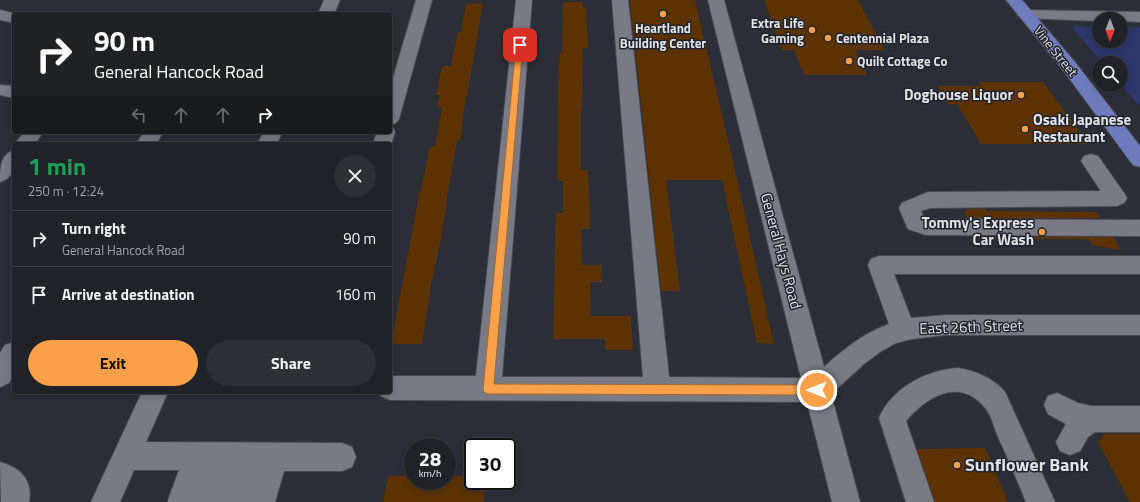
<!DOCTYPE html>
<html lang="en">
<head>
<meta charset="utf-8">
<style>
  :root { --surface:#202228; --page:#2d2f34; --text:#f1f3f6; --muted:#a2a4a8; --line:#3d3f45; --accent:#f8a14a }
  body { margin:0; font-family:"Titillium Web",sans-serif; background:var(--page); color:var(--text); height:100vh; display:flex; flex-direction:column; font-size:15px; white-space:nowrap }
  * { box-sizing:border-box; margin:0 }
  p { font-size:13px; color:var(--muted) }
  .icon { flex:none; width:22px; height:22px; fill:none; stroke:currentColor; stroke-width:2; stroke-linecap:round; stroke-linejoin:round }
  .map { position:relative; flex:1; overflow:hidden }
  .side { position:absolute; left:12px; top:142px; width:380px; height:252px; display:flex; flex-direction:column; background:var(--surface); border-radius:4px; box-shadow:0 2px 10px #0003,0 0 0 1px var(--line) }
  .side>* { flex:none }
  .guide { position:absolute; left:12px; top:12px; width:380px; height:122px; border-radius:4px; box-shadow:0 2px 10px #0003,0 0 0 1px var(--line); background:#202124; color:#fff; overflow:hidden }
  .needle { width:26px; rotate:180deg }
  .fabs { position:absolute; left:1092px; top:12px; display:grid; gap:8px }
  .fabs a { display:grid; place-items:center; width:36px; height:36px; border-radius:50%; background:var(--surface); box-shadow:0 2px 10px #0003,0 0 0 1px var(--line); font-size:20px }
  .speed { position:absolute; left:404px; top:438px; display:flex; gap:8px; font-size:20px; font-weight:700; text-align:center }
  .speed>* { display:grid; place-content:center; width:52px; height:52px; border-radius:50%; background:var(--surface); box-shadow:0 2px 10px #0003,0 0 0 1px var(--line); line-height:1 }
  .speed small { font-size:10px; font-weight:400 }
  .speed .limit { border:2px solid #111; border-radius:6px; background:#fff; color:#111 }
  .pin { position:absolute; display:grid; place-items:center; width:34px; height:34px; color:#fff; margin:-17px; border-radius:8px; box-shadow:0 2px 6px #0006 }
  .me { position:absolute; width:44px; margin:-22px; rotate:270deg; stroke-linejoin:round; filter:drop-shadow(0 0 3px #0008) }
  .turn { display:flex; align-items:center; gap:14px; height:84px; padding:0 16px; font-size:18px }
  .turn .icon { width:52px; height:52px; stroke-width:2.5 }
  .turn b { display:block; font-size:28px; line-height:34px }
  .lanes { display:flex; align-items:center; height:38px; padding:0 16px; background:#0003; justify-content:center; gap:20px; direction:ltr }
  .lanes .off { opacity:.35 }
  .round { display:grid; place-items:center; flex:none; width:42px; height:42px; border-radius:21px; background:var(--page) }
  .head { display:flex; align-items:center; justify-content:space-between; height:68px; padding:0 16px }
  h1 { font-size:24px; font-weight:700; line-height:30px; color:#1e9e55 }
  .action { display:flex; gap:8px; margin-top:auto; padding:8px 16px }
  .action a { flex:1; height:46px; border-radius:24px; background:var(--accent); color:#111; font-size:16px; font-weight:700; line-height:46px; text-align:center }
  .action a+a { background:var(--page); color:var(--text) }
  ul { padding:0; list-style:none }
  li { display:flex; align-items:center; gap:12px; height:56px; padding:0 16px; border-top:1px solid var(--line) }
  li div { flex:1 }
  li b { display:block; font-size:15px }
  li em { font-style:normal }
  .map>svg:first-child { display:block }
</style>
</head>
<body>
<div class="map">
<svg width="1140" height="502" viewBox="0 0 1140 502">
  <rect width="100%" height="100%" fill="#2b2e36"/>
  <polygon fill="#2d376a" points="1071,26 1099,27 1099,41 1121,41 1121,27 1140,27 1140,107 1121,85 1121,63 1102,63"/>
  <g fill="#5c3200">
    <polygon points="630,0 695,0 733,161 774,344 757,343 722,180 666,180 680,291 661,291"/>
    <polygon points="764,0 858,0 885,50 855,50 867,75 804,75 794,50 782,50"/>
    <polygon points="563,2 583,2 583,7 586,7 588,48 583,48 582,109 581,109 581,170 588,170 590,229 581,229 582,265 601,265 602,282 590,282 591,316 631,316 633,350 605,350 605,339 553,339 556,213 563,213 563,181 558,181 558,175 557,175 558,81 560,53 562,53"/>
    <polygon points="483,3 467,96 466,96 460,141 457,141 450,180 441,239 431,286 422,344 391,344 420,190 421,190 430,146 435,146 442,107 437,107 440,95 436,95 442,66 451,66 458,32 461,32 466,4"/>
    <polygon points="979,82 1043,82 1089,144 981,144 957,104 948,104 937,86 981,86"/>
    <polygon points="967,209 985,209 986,211 1096,212 1100,218 967,218 964,211 968,211"/>
    <polygon points="977,237 1113,237 1121,250 1092,245 1089,239 978,239"/>
    <polygon points="1104,434 1140,434 1140,502 1130,502 1098,442"/>
    <polygon points="985,448 1008,502 935,502 917,449"/>
    <polygon points="388,476 413,476 413,481 447,481 447,476 473,476 473,481 485,481 484,502 383,502"/>
  </g>
  <g fill="none" stroke-linecap="round" stroke-linejoin="round">
    <g stroke="#494b52" stroke-width="2">
      <g id="minor">
        <polygon points="324,0 340,0 334,14 318,14"/>
        <polygon points="416,0 432,0 399,119 396,123 390,125 390,88"/>
        <path d="M516,0H532L502,377H643L612,0H628L669,377L801,378L708,0H724L824,367C844,349 864,333 889,324L868,265L871,259L879,256H1140V274H894L911,318L946,315H1140V335H946L912,339L896,343L880,352L864,364L831,394L860,502H832L807,402L390,400L381,396L379,392H390V376H476Z"/>
        <polygon points="0,10 17,14 14,14 14,23 0,20"/>
        <polygon points="1026,10 1140,12 1140,22 1121,21 1121,19 1099,19 1099,21 1021,18 1018,15 1021,12"/>
        <polygon points="0,85 14,86 14,98 0,95"/>
        <polygon points="390,127 393,128 395,132 390,148 390,144 373,144 377,132 390,132"/>
        <polygon points="24,132 43,132 35,144 15,144"/>
        <polygon points="144,132 163,132 156,144 136,144"/>
        <polygon points="264,132 282,132 277,144 257,144"/>
        <path d="M14,150C14,164 16,177 0,182C0,168 0,155 14,150Z"/>
        <polygon points="1091,154 1098,156 1124,193 1127,198 1124,203 1117,206 930,208 921,211 924,217 927,219 1140,220 1140,236 926,235 908,229 899,208 902,203 928,192 1101,191 1081,161 1084,156"/>
        <polygon points="14,342 14,375 9,383 0,387 0,353 5,345"/>
        <path d="M958,368C976,371 993,378 1005,392L1055,502H1026C1017,480 1008,458 998,437C994,428 992,416 986,409C961,376 927,396 906,421L934,502H906L879,418C892,388 926,370 958,368Z"/>
        <polygon points="142,392 168,392 146,442 342,443 352,447 356,457 352,467 342,471 284,471 275,502 168,502 168,500 179,470 134,470 120,502 91,502"/>
        <polygon points="1057,393 1078,403 1091,406 1140,406 1140,432 1095,432 1088,437 1080,451 1070,455 1060,451 1056,442 1066,424 1048,414 1044,405 1048,396"/>
        <path d="M0,462C20,468 33,479 29,502H1Z"/>
      </g>
    </g>
    <g stroke="#494b52" stroke-width="2">
      <polygon id="major" points="1006,0 1022,0 1075,62 1140,146 1140,167 1133,165 1063,70"/>
    </g>
    <use href="#minor" fill="#787b85" fill-rule="evenodd"/>
    <use href="#major" fill="#6e7bbd" fill-rule="evenodd"/>
  </g>
  <polygon fill="#f8a14a" stroke="#a16930" points="520,43 523,45 494,384 817,385 821,387 823,390 821,394 817,395 488,394 484,392 483,389 516,45"/>
  <g fill="#f8a14a" stroke="#22242c" stroke-width="1.5">
    <circle cx="663" cy="14" r="4"/>
    <circle cx="812" cy="30" r="4"/>
    <circle cx="828" cy="38" r="4"/>
    <circle cx="849" cy="61" r="4"/>
    <circle cx="1021" cy="95" r="4"/>
    <circle cx="1025" cy="129" r="4"/>
    <circle cx="1042" cy="232" r="4"/>
    <circle cx="957" cy="465" r="4"/>
  </g>
  <g text-anchor="middle" stroke-width="3" stroke-linejoin="round" paint-order="stroke">
    <g font-size="13" font-weight="bold" fill="#e1e3e8" stroke="#22242c" text-anchor="start">
      <text x="804" y="28" text-anchor="end">Extra Life<tspan x="804" dy="15">Gaming</tspan></text>
      <text x="663" y="33" text-anchor="middle">Heartland<tspan x="663" dy="15">Building Center</tspan></text>
      <text x="836" y="43">Centennial Plaza</text>
      <text x="857" y="66">Quilt Cottage Co</text>
    </g>
    <g font-size="13" fill="#e1e3e8" stroke="#22242c">
      <text transform="translate(1056 51) rotate(51)" y="5">Vine Street</text>
    </g>
    <g font-size="15" font-weight="bold" fill="#e1e3e8" stroke="#22242c" text-anchor="end">
      <text x="1013" y="100">Doghouse Liquor</text>
      <text x="1033" y="125" text-anchor="start">Osaki Japanese<tspan x="1033" dy="17">Restaurant</tspan></text>
      <text x="1034" y="228">Tommy's Express<tspan x="1034" dy="17">Car Wash</tspan></text>
    </g>
    <g font-size="15" fill="#e1e3e8" stroke="#22242c">
      <text transform="translate(781 251) rotate(75)" y="5">General Hays Road</text>
      <text transform="translate(971 327) rotate(-2)" y="5">East 26th Street</text>
    </g>
    <g font-size="18" font-weight="bold" fill="#e1e3e8" stroke="#22242c" text-anchor="start">
      <text x="965" y="471">Sunflower Bank</text>
    </g>
  </g>
</svg>
<div class="fabs">
<a><svg class="needle" viewBox="-14 -14 28 28"><path d="M0-13l5 13h-10z" fill="#e53935"/><path d="M0 13l5-13h-10z" fill="#a2a4a8"/></svg></a>
<a><svg class="icon" aria-label="search" viewBox="0 0 24 24"><circle cx="10" cy="10" r="6"/><path d="M15 15l6 6"/></svg></a>
</div>
<div class="speed"><div>28<small>km/h</small></div><div class="limit">30</div></div>
<div class="pin" style="left:520px;top:45px;background:#d93025"><svg class="icon" aria-label="arrive" viewBox="0 0 24 24"><path d="M6 21V4h12l-3 4 3 4H6"/></svg></div>
<svg class="me" style="left:817px;top:390px" viewBox="-20 -20 40 40"><circle r="17" fill="#f8a14a" stroke="#fff" stroke-width="3"/><path d="M0-11L8 9 0 5-8 9z" fill="#fff"/></svg>
<div class="guide">
<div class="turn"><svg class="icon" aria-label="right" viewBox="0 0 24 24"><path d="M7 20v-9h11M14 6l5 5-5 5"/></svg><div><b>90 m</b>General Hancock Road</div></div>
<div class="lanes"><svg class="icon off" aria-label="left" viewBox="0 0 24 24"><path d="M17 20v-9H6M10 6l-5 5 5 5"/></svg><svg class="icon off" aria-label="ahead" viewBox="0 0 24 24"><path d="M12 20V5M6 11l6-6 6 6"/></svg><svg class="icon off" aria-label="ahead" viewBox="0 0 24 24"><path d="M12 20V5M6 11l6-6 6 6"/></svg><svg class="icon" aria-label="right" viewBox="0 0 24 24"><path d="M7 20v-9h11M14 6l5 5-5 5"/></svg></div>
</div>
<section class="side">
<div class="head"><div><h1>1 min</h1><p>250 m · 12:24</p></div><a class="round"><svg class="icon" aria-label="close" viewBox="0 0 24 24"><path d="M6 6l12 12M18 6L6 18"/></svg></a></div>
<ul>
<li><svg class="icon" aria-label="right" viewBox="0 0 24 24"><path d="M7 20v-9h11M14 6l5 5-5 5"/></svg><div><b>Turn right</b><p>General Hancock Road</p></div><em>90 m</em></li>
<li><svg class="icon" aria-label="arrive" viewBox="0 0 24 24"><path d="M6 21V4h12l-3 4 3 4H6"/></svg><div><b>Arrive at destination</b></div><em>160 m</em></li>
</ul>
<div class="action"><a>Exit</a><a>Share</a></div>
</section>
</div>
</body>
</html>
